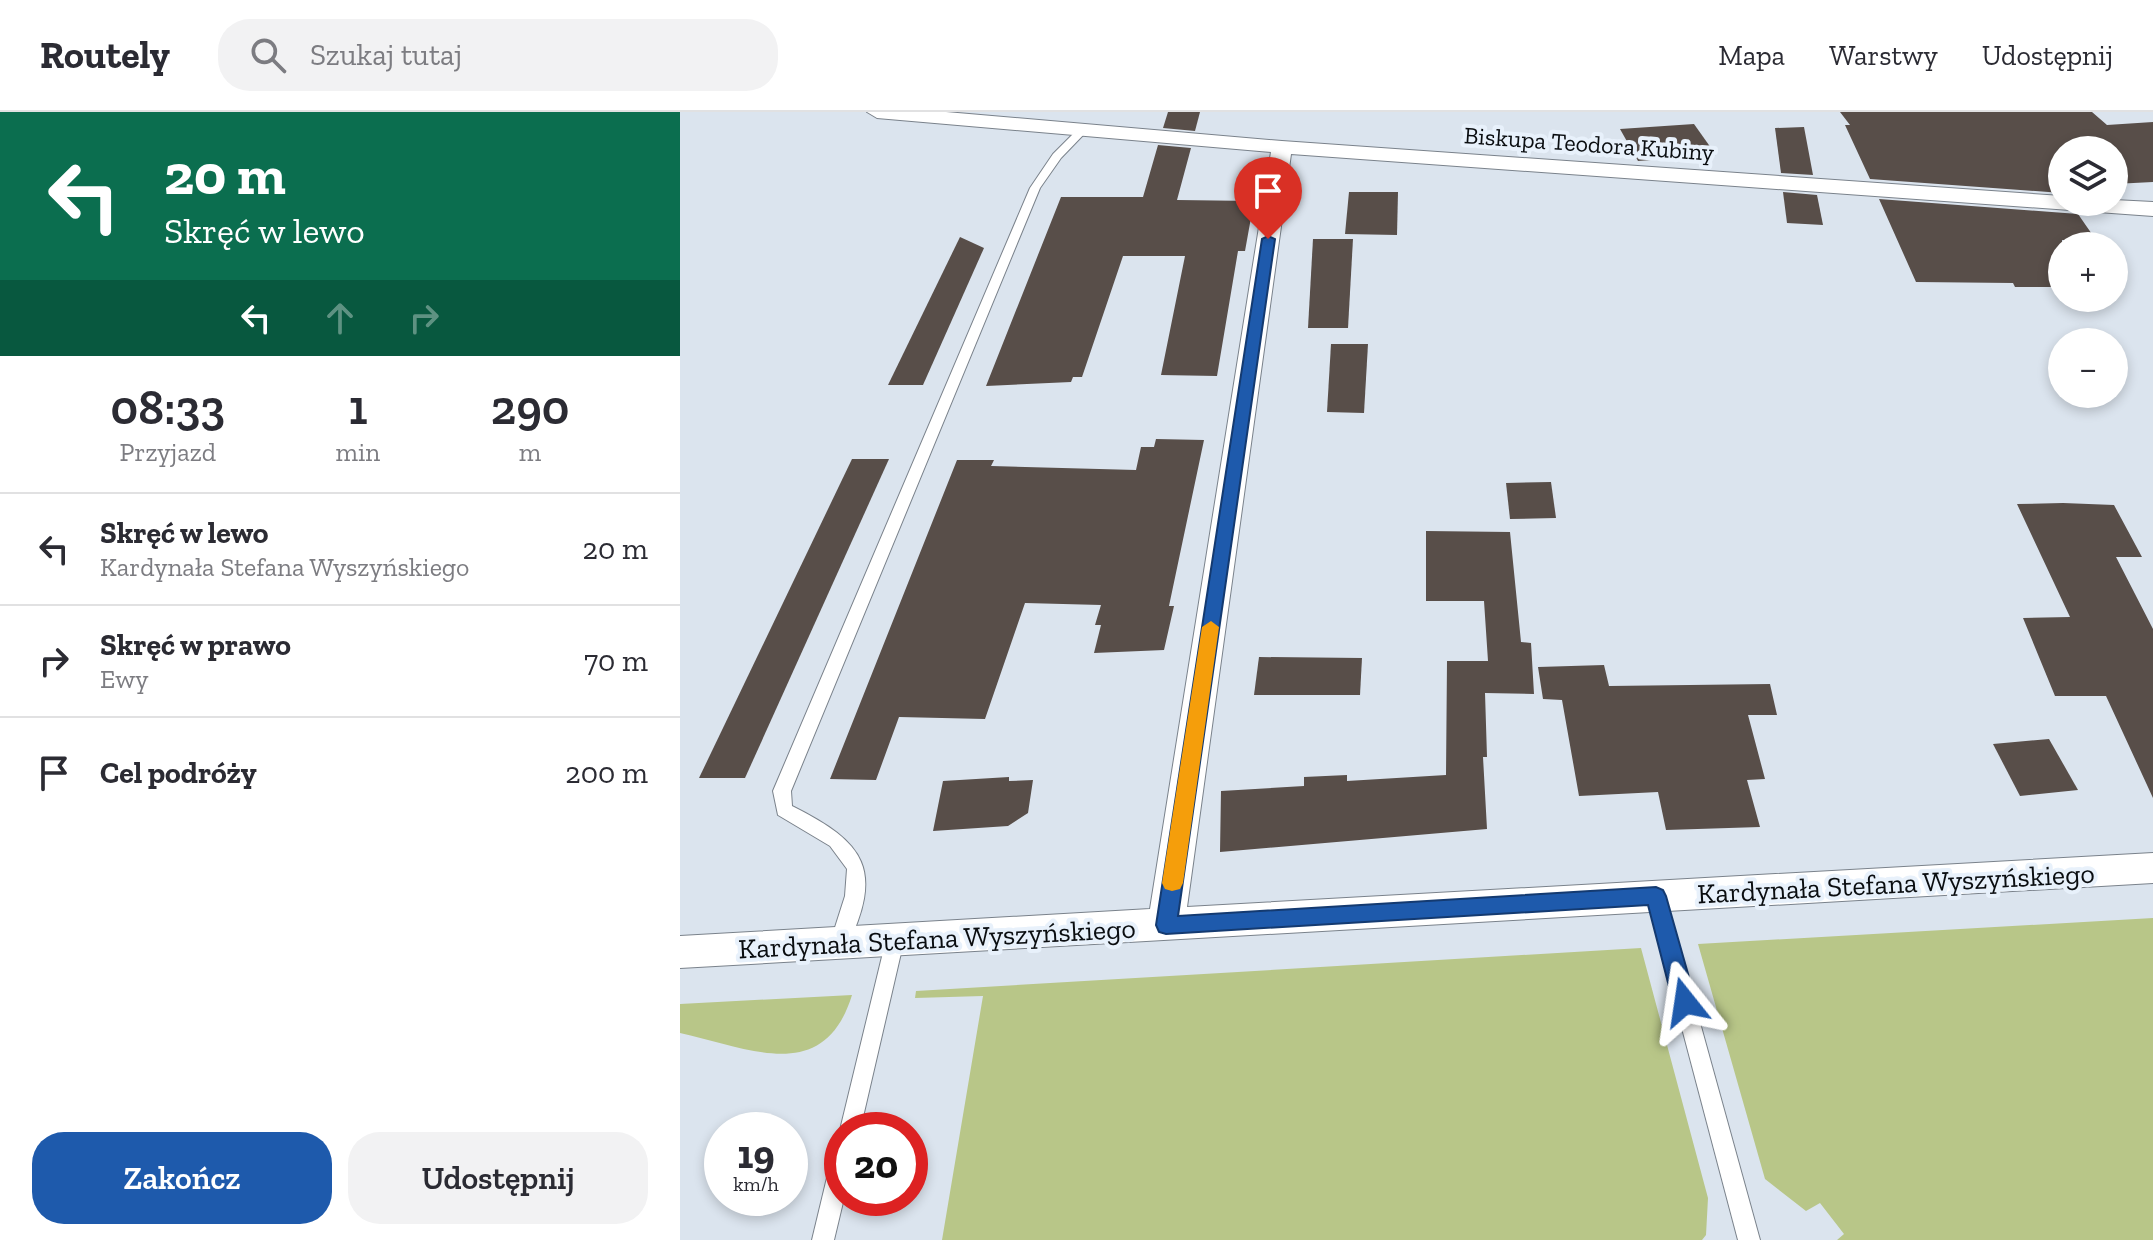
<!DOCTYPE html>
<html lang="pl">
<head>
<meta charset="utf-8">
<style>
  :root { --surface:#fff; --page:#f2f2f3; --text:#2b2b33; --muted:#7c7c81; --line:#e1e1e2; --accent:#1e5aac }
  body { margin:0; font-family:"Zilla Slab",serif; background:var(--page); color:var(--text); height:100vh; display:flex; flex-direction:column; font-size:30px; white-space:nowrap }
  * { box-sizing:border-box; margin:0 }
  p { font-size:26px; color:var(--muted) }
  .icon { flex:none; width:44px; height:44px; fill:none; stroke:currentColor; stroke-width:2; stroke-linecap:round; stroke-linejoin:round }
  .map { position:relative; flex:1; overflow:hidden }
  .panel { display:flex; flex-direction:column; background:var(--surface); width:680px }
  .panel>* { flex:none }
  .hud { background:#0b6e4f; color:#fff; overflow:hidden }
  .fabs { position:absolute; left:1368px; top:24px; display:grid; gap:16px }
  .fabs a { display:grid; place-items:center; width:80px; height:80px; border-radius:50%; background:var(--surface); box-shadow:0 4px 12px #0003; font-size:40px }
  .speed { position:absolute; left:24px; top:1000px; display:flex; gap:16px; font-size:40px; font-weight:700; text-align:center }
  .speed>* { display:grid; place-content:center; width:104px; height:104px; border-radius:50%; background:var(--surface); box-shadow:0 4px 12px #0003; line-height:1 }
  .speed small { font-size:20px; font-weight:400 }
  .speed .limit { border:12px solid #d22; background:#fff; color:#111 }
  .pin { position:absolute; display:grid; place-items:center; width:68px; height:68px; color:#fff; margin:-82px -34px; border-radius:50% 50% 50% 0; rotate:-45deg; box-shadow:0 0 8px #0007 }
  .pin .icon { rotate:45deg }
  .me { position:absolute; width:88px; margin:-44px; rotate:345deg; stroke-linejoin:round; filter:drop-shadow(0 0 6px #0008) }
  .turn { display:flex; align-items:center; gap:28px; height:168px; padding:0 32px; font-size:36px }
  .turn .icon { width:104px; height:104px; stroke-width:2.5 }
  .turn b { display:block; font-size:56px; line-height:68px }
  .lanes { display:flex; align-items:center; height:76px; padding:0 32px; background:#0003; justify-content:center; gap:40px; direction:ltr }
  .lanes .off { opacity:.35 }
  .eta { display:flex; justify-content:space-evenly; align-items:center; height:136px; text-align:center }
  .eta b { font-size:48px; font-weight:600; line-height:56px }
  .primary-button { display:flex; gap:16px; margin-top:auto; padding:16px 32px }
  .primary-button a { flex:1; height:92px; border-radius:32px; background:var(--accent); color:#fff; font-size:32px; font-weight:600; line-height:92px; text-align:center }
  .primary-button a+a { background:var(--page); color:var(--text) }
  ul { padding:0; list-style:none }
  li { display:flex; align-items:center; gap:24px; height:112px; padding:0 32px; border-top:2px solid var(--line) }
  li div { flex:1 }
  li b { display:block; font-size:30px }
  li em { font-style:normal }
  header { display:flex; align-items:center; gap:48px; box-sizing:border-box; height:112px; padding:0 40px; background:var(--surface); border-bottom:2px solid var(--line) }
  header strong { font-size:38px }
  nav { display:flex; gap:44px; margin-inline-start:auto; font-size:28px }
  .search { width:560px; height:72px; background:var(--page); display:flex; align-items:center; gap:20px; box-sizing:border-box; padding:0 28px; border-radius:32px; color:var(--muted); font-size:30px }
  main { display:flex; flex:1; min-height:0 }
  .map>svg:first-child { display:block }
</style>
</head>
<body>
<header>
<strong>Routely</strong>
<div class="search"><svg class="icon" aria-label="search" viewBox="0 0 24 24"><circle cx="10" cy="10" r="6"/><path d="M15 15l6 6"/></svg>Szukaj tutaj</div>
<nav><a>Mapa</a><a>Warstwy</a><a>Udostępnij</a></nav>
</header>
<main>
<section class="panel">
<div class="hud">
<div class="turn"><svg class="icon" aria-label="left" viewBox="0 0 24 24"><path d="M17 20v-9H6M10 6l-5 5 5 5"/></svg><div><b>20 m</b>Skręć w lewo</div></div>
<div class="lanes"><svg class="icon" aria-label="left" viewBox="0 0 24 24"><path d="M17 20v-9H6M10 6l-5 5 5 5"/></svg><svg class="icon off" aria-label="ahead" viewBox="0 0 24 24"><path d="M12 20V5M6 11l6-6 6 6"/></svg><svg class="icon off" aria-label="right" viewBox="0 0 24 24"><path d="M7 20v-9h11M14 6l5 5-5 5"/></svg></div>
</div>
<div class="eta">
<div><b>08:33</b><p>Przyjazd</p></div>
<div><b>1</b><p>min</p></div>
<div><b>290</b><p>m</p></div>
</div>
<ul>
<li><svg class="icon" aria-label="left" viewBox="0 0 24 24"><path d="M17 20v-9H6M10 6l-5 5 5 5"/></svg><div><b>Skręć w lewo</b><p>Kardynała Stefana Wyszyńskiego</p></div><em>20 m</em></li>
<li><svg class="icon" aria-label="right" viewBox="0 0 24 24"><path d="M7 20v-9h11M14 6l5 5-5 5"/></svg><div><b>Skręć w prawo</b><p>Ewy</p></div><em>70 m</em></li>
<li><svg class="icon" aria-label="arrive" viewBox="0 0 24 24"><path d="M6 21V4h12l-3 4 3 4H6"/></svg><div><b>Cel podróży</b></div><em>200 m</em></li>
</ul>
<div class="primary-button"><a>Zakończ</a><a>Udostępnij</a></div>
</section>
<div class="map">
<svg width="1473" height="1128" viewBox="0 0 1473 1128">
  <rect width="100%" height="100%" fill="#dbe4ee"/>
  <g fill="#b8c688">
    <polygon points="1473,806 1473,1128 1157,1128 1164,1122 1140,1091 1126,1099 1085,1067 1018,832"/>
    <polygon points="961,836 1028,1086 1026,1123 1022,1128 262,1128 303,884 235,886 236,879"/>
    <path d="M172,883C144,974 69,936 0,921V892Z"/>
  </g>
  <g fill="#584e49">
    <polygon points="488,0 520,0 515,19 483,16"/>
    <polygon points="1160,0 1412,0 1427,13 1473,10 1473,70 1434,72 1434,38 1382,38 1382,81 1190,67 1165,13 1170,13"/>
    <polygon points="1014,12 1036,43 958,49 940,17"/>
    <polygon points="1124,15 1133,63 1101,61 1095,16"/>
    <polygon points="478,33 511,36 497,88 574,89 565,139 558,139 537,264 481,263 505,144 443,144 402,265 393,265 391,270 306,274 381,85 463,85"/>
    <polygon points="669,80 718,80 717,123 665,122"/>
    <polygon points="1103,80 1137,83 1143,113 1107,111"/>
    <polygon points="1199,87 1398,102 1416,128 1382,128 1382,175 1335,175 1333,171 1236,170"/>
    <polygon points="280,125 304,136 243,273 208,273"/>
    <polygon points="633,127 673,127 668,216 628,216"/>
    <polygon points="651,232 688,232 684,301 647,300"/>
    <polygon points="476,327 524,328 489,494 494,494 484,538 414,541 421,513 415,513 421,493 345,491 305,607 219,605 196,668 150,667 277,348 314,348 311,354 456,358 461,335 474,335"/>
    <polygon points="172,347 209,347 65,666 19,666"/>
    <polygon points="871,370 876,406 830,407 826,371"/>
    <polygon points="1383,391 1434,393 1462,445 1436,445 1473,517 1473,686 1426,584 1375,584 1343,506 1390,505 1337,392"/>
    <polygon points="746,419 830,420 841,530 851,531 854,582 805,581 807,645 803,645 807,717 540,740 541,679 624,674 624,665 667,663 667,669 766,663 767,549 808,549 804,489 746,489"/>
    <polygon points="579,545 682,546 680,583 574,583"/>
    <polygon points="924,553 929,574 1090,572 1097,603 1068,603 1085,667 1067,668 1080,715 986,718 978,680 899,684 882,588 863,587 858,555"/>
    <polygon points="1369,627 1398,678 1340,684 1313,632"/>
    <polygon points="329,665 329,669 353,668 348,701 328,714 253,719 263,669"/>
  </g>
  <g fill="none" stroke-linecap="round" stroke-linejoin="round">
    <g stroke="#7a828b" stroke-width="2">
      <g id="service">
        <path d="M399,16L408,18L381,46L360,76L111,679L112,694C186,731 204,758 166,837L159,839L152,837L150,831L165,784L167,757L150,734L98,703L93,679L350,76L373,42Z"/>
        <polygon points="976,776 983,779 985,784 1080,1128 1058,1128 967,784 969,779"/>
        <polygon points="215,820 222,822 224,828 180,1018 162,1018 162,1024 160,1018 206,828 208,822"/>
        <polygon points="162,1039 164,1086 154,1128 132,1128 151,1049 154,1042"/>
      </g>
    </g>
    <g stroke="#7a828b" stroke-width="2">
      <polygon id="minor" points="187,0 266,0 602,29 1382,84 1382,90 1434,88 1473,90 1473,104 611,42 507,795 1473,741 1473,771 0,856 0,824 470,797 591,40 197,6"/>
    </g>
    <use href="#service" fill="#fff" fill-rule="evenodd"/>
    <use href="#minor" fill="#fff" fill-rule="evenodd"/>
  </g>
  <polygon fill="#1e5aac" stroke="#143a70" stroke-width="2" points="588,124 595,127 498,804 976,775 983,778 986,784 1016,890 1012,897 1005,900 997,897 993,890 968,793 486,822 479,820 476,813 582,127"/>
  <polygon fill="#f59e0b" points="531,509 539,515 503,771 500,777 492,779 485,777 482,771 522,515"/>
  <g text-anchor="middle" stroke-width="8" stroke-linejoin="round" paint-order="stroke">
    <g font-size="24" fill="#0a0d10" stroke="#e8f1fb">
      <text transform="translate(909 32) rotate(4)" y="8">Biskupa Teodora Kubiny</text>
    </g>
    <g font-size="28" fill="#0a0d10" stroke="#e8f1fb">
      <text transform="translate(1216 771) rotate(-3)" y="10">Kardynała Stefana Wyszyńskiego</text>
      <text transform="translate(257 826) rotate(-3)" y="10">Kardynała Stefana Wyszyńskiego</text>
    </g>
  </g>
</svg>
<div class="fabs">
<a><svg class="icon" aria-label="layers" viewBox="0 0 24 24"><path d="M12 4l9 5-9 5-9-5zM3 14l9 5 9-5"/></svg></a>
<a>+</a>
<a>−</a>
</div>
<div class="speed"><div>19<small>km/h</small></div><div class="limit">20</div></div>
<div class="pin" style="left:588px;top:127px;background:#d93025"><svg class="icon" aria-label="arrive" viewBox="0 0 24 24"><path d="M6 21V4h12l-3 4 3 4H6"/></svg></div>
<svg class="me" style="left:1005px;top:890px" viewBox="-20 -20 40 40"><path d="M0-17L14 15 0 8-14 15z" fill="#1e5aac" stroke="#fff" stroke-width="4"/></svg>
</div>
</main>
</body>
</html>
